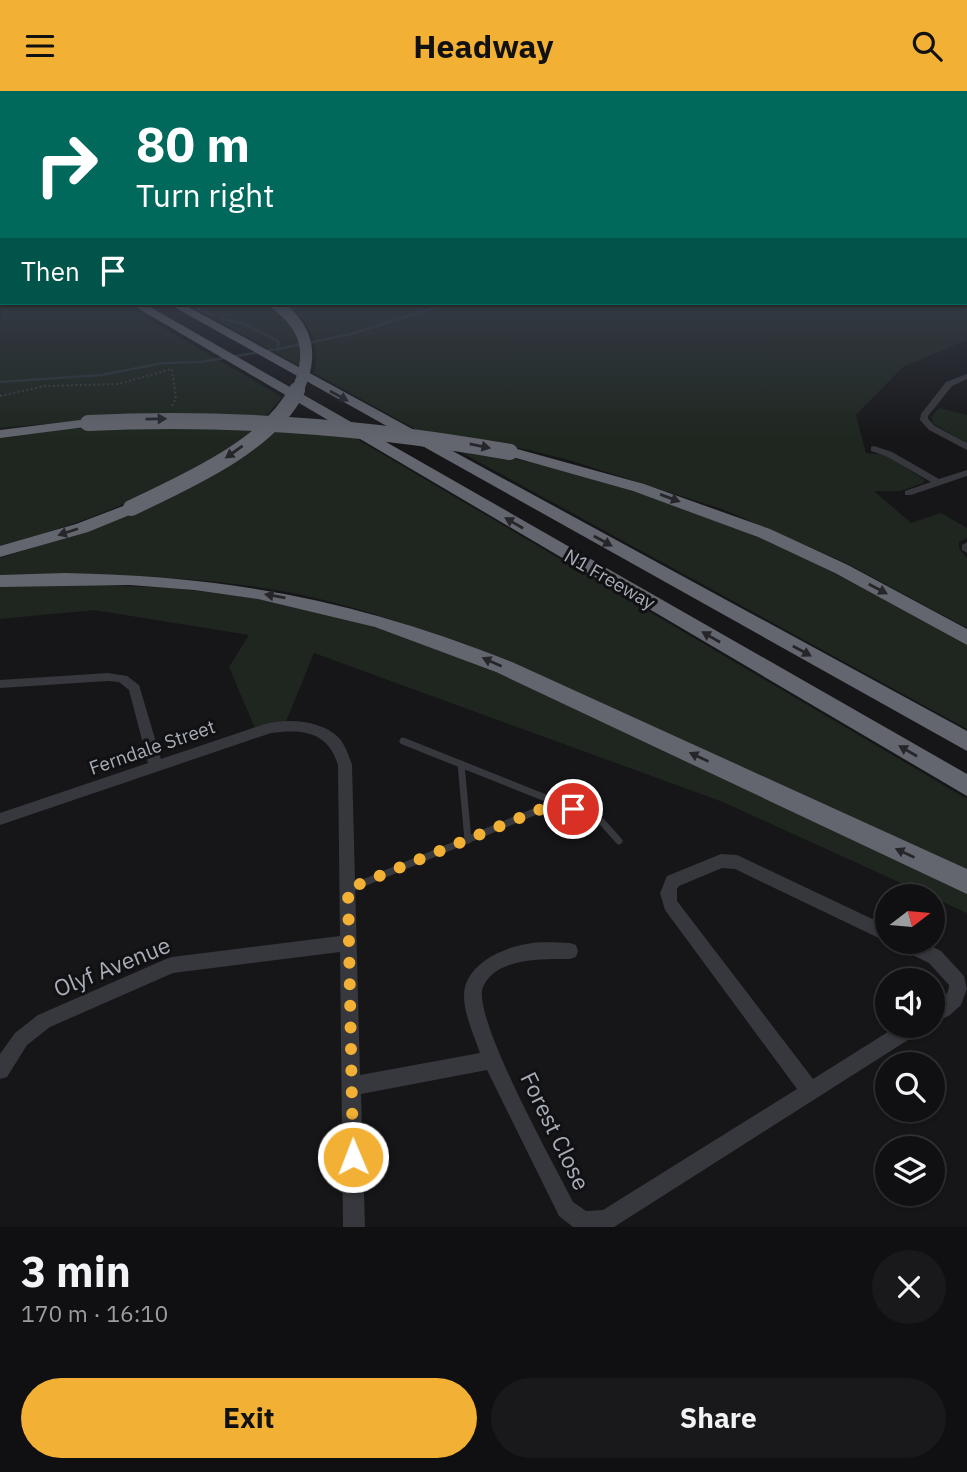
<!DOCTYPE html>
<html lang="en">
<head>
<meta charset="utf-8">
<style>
  :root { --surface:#101012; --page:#19191b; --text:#f1f3f6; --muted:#9c9d9f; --line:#303032; --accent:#f2b134 }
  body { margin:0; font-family:"IBM Plex Sans",sans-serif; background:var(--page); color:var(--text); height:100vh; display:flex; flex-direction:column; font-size:26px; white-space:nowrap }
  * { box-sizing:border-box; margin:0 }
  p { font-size:23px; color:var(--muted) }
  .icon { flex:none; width:38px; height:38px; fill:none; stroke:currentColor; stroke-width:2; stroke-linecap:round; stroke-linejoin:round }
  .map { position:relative; height:1136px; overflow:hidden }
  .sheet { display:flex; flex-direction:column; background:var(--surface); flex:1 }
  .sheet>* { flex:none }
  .banner { position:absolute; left:0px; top:0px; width:968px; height:214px; box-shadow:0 2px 5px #0004,0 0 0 2px var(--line); background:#00695c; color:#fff; overflow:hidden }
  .needle { width:46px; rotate:74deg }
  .buttons { position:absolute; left:875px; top:793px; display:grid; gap:14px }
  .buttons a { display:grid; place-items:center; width:70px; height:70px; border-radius:50%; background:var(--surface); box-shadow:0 2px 5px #0004,0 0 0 2px var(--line); font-size:35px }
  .pin { position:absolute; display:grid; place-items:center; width:60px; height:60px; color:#fff; margin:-30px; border:4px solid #fff; border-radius:50%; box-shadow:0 2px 7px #0007 }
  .me { position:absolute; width:77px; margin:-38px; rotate:359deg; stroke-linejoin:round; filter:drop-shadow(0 0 5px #0008) }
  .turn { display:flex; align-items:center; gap:24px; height:147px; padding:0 21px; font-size:32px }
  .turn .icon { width:91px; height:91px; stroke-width:2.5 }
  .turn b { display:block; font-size:49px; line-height:60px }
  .then { display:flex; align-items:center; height:66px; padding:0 21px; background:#0003; gap:14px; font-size:26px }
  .round { display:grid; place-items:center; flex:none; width:74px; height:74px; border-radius:37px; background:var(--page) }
  .headline { display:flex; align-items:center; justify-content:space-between; height:119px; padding:0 21px }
  h1 { font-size:42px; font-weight:700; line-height:52px }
  .cta { display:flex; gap:14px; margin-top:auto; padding:14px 21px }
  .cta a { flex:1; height:80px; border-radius:42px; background:var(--accent); color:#111; font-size:28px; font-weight:700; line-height:80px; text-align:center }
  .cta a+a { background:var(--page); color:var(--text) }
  header { display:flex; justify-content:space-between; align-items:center; height:91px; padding:0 21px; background:var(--accent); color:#111; font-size:32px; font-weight:700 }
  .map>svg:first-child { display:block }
</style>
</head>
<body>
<header><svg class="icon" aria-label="menu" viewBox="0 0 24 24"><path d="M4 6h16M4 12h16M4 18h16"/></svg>Headway<svg class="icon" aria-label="search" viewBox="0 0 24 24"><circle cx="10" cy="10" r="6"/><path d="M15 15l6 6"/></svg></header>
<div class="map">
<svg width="967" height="1136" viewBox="0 0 967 1136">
  <rect width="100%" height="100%" fill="#161618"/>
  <g fill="#1e261f">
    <path d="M967,191V249L903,276L856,324L866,362L886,364L925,389L923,392L901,400H874L911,432L941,422L967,437V447L959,451V457L967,467V537L846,472L722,418L572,370L529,359L417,339L314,282C321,252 309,230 284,212H966Z"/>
    <polygon points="3,212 125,212 143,222 140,223 282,306 267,324 132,325 0,337 0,235"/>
    <polygon points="184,212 267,212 287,228 301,254 300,275"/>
    <polygon points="939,317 967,324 967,352 934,333 931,326"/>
    <path d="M262,333C181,396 98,427 0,456V345L87,335Z"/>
    <path d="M280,334L340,338L967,708V782L464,552C414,536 366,519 315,507C211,483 106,483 0,486V467L95,437Z"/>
    <path d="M444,352C561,376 674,408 783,457C846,486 906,521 967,554V638Z"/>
    <polygon points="71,493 173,497 271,509 397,541 511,587 967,801 967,822 723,711 314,562 285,633 256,640 229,576 249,544 94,519 0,528 0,496"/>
  </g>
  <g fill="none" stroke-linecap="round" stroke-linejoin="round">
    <g stroke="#2c353c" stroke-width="2.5">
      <polyline points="188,212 213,225"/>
      <polyline points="222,228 245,233 278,250 278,258"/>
      <polyline points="0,291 101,284 163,272 200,271 278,258 351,243 440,215 469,212"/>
    </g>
    <polyline stroke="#3d3f44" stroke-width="2" stroke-dasharray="2 2.5" stroke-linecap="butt" points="0,305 45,295 118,293 172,278 176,308 172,315"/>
    <g stroke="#37383d" stroke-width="7">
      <polyline points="403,650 588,724 602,731 619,750"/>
      <polyline points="461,673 468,749"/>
      <polyline points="349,798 558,711"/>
    </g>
    <g fill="#37383d" fill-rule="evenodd">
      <polygon points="967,283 967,288 952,295 928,325 928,328 935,335 967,352 967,359 929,339 920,329 921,323 946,291"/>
      <polygon points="874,355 892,361 939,388 967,379 967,385 911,404 905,404 905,400 931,391 886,365 871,360 871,356"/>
      <polygon points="967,451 967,462 962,459 962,454"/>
      <path d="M108,582L127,585L139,594L161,668L265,633C288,627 323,629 340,648C346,656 349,665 352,674L360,984L480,962C474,944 464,924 464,904C465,874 501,857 527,853C541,850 556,852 570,852L576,854L578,860L576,866L570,868C544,868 496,866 483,896C471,925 556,1077 573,1111L586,1120L603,1119L797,998L665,819L660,802L667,785L721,763L737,764L887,835V851L735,778L722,777L679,795L677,798V810L813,988L899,934H925L922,940L614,1136H573L559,1125L487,979L361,1003L365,1136H343L340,861L173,882L50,936L27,954L7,986L0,988V963L15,942L38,924L166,868L172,866L340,845L338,674C328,640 302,638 271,642L0,734V722L148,672L129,599L119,591L108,590L0,597V589Z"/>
      <path d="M894,850H921L941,860L964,885L967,898L961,914L950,924L933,933V914C941,909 949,905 949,894L929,872L896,856Z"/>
    </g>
    <g fill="#63666e" fill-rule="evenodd">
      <polygon points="129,212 143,212 967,683 967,705"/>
      <polygon points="167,212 181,212 967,640 967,660"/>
      <polygon points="88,328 93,329 95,332 93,335 0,347 0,339"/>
      <polygon points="510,356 644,393 770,438 848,474 967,538 967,554 835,482 758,446 633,400 505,364 502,361 505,358"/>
      <polygon points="131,412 137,413 139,417 137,421 88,441 0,466 0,455 76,433"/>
      <path d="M65,482C230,485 359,510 512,571L967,778V803L496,581L375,536L258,508L194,499L130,494L0,496V484Z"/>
    </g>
    <path stroke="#63666e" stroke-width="12" d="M275,212C308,236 314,264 297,300"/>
    <g stroke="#63666e" stroke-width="16">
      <path d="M88,332C231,325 370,336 510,361"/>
      <path d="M131,417C183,392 271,354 297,299"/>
    </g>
  </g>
  <defs><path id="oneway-solid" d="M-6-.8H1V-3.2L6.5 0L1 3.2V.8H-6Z" transform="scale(1.75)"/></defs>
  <g fill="#26262a">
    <use href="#oneway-solid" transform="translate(339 305) rotate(29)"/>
    <use href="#oneway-solid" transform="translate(156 328) rotate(-1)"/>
    <use href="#oneway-solid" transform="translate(480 355) rotate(11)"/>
    <use href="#oneway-solid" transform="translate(234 361) rotate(145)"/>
    <use href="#oneway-solid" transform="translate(670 407) rotate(20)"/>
    <use href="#oneway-solid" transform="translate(514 432) rotate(-150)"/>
    <use href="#oneway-solid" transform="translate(68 441) rotate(162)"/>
    <use href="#oneway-solid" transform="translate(603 450) rotate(29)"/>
    <use href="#oneway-solid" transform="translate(878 498) rotate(28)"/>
    <use href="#oneway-solid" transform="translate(275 505) rotate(-170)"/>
    <use href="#oneway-solid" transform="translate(711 546) rotate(-150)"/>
    <use href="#oneway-solid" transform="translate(802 560) rotate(29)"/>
    <use href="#oneway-solid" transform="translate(492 571) rotate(-156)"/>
    <use href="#oneway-solid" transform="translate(908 660) rotate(-150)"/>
    <use href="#oneway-solid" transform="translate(699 666) rotate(-155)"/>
    <use href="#oneway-solid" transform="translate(905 762) rotate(-155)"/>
  </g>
  <linearGradient id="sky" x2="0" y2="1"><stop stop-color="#0c0c0d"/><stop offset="0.55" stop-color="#363c48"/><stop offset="1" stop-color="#363c48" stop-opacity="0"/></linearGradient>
  <rect width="967" height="350" fill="url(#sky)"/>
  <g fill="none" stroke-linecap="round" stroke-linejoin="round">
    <polyline stroke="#f2b134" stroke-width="12" stroke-dasharray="0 21.6" points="353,1066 348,798 558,711 573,718"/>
  </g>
  <g text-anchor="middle" stroke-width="6" stroke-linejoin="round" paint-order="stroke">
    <g font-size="19" fill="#a8adb8" stroke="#111113">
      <text transform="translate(610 488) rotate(30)" y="7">N1 Freeway</text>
      <text transform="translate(152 656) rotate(-19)" y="7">Ferndale Street</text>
    </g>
    <g font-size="23" fill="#a8adb8" stroke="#111113">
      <text transform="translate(112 876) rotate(-22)" y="8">Olyf Avenue</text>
      <text transform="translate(555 1040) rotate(64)" y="8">Forest Close</text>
    </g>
  </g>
</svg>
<div class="buttons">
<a><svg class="needle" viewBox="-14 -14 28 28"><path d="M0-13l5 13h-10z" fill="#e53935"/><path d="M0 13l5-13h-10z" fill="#9c9d9f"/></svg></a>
<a><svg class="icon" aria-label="sound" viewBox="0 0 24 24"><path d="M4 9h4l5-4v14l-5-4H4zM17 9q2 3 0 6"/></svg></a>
<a><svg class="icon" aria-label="search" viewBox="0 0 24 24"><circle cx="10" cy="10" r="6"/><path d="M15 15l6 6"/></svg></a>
<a><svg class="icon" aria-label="layers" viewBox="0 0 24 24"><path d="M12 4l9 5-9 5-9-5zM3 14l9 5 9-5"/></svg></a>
</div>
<div class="pin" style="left:573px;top:718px;background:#d93025"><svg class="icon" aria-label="arrive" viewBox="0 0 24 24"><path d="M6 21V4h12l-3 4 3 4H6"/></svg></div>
<svg class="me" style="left:353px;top:1066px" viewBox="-20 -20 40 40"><circle r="17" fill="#f2b134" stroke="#fff" stroke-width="3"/><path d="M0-11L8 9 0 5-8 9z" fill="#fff"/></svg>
<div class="banner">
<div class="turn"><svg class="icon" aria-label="right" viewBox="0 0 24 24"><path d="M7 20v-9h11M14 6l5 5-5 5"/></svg><div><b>80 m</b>Turn right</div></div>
<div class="then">Then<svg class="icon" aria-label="arrive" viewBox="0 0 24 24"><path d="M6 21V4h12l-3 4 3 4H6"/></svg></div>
</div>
</div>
<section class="sheet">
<div class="headline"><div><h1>3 min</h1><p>170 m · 16:10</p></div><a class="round"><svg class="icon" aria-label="close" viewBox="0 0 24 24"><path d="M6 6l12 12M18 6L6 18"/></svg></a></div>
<div class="cta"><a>Exit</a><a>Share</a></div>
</section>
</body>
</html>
